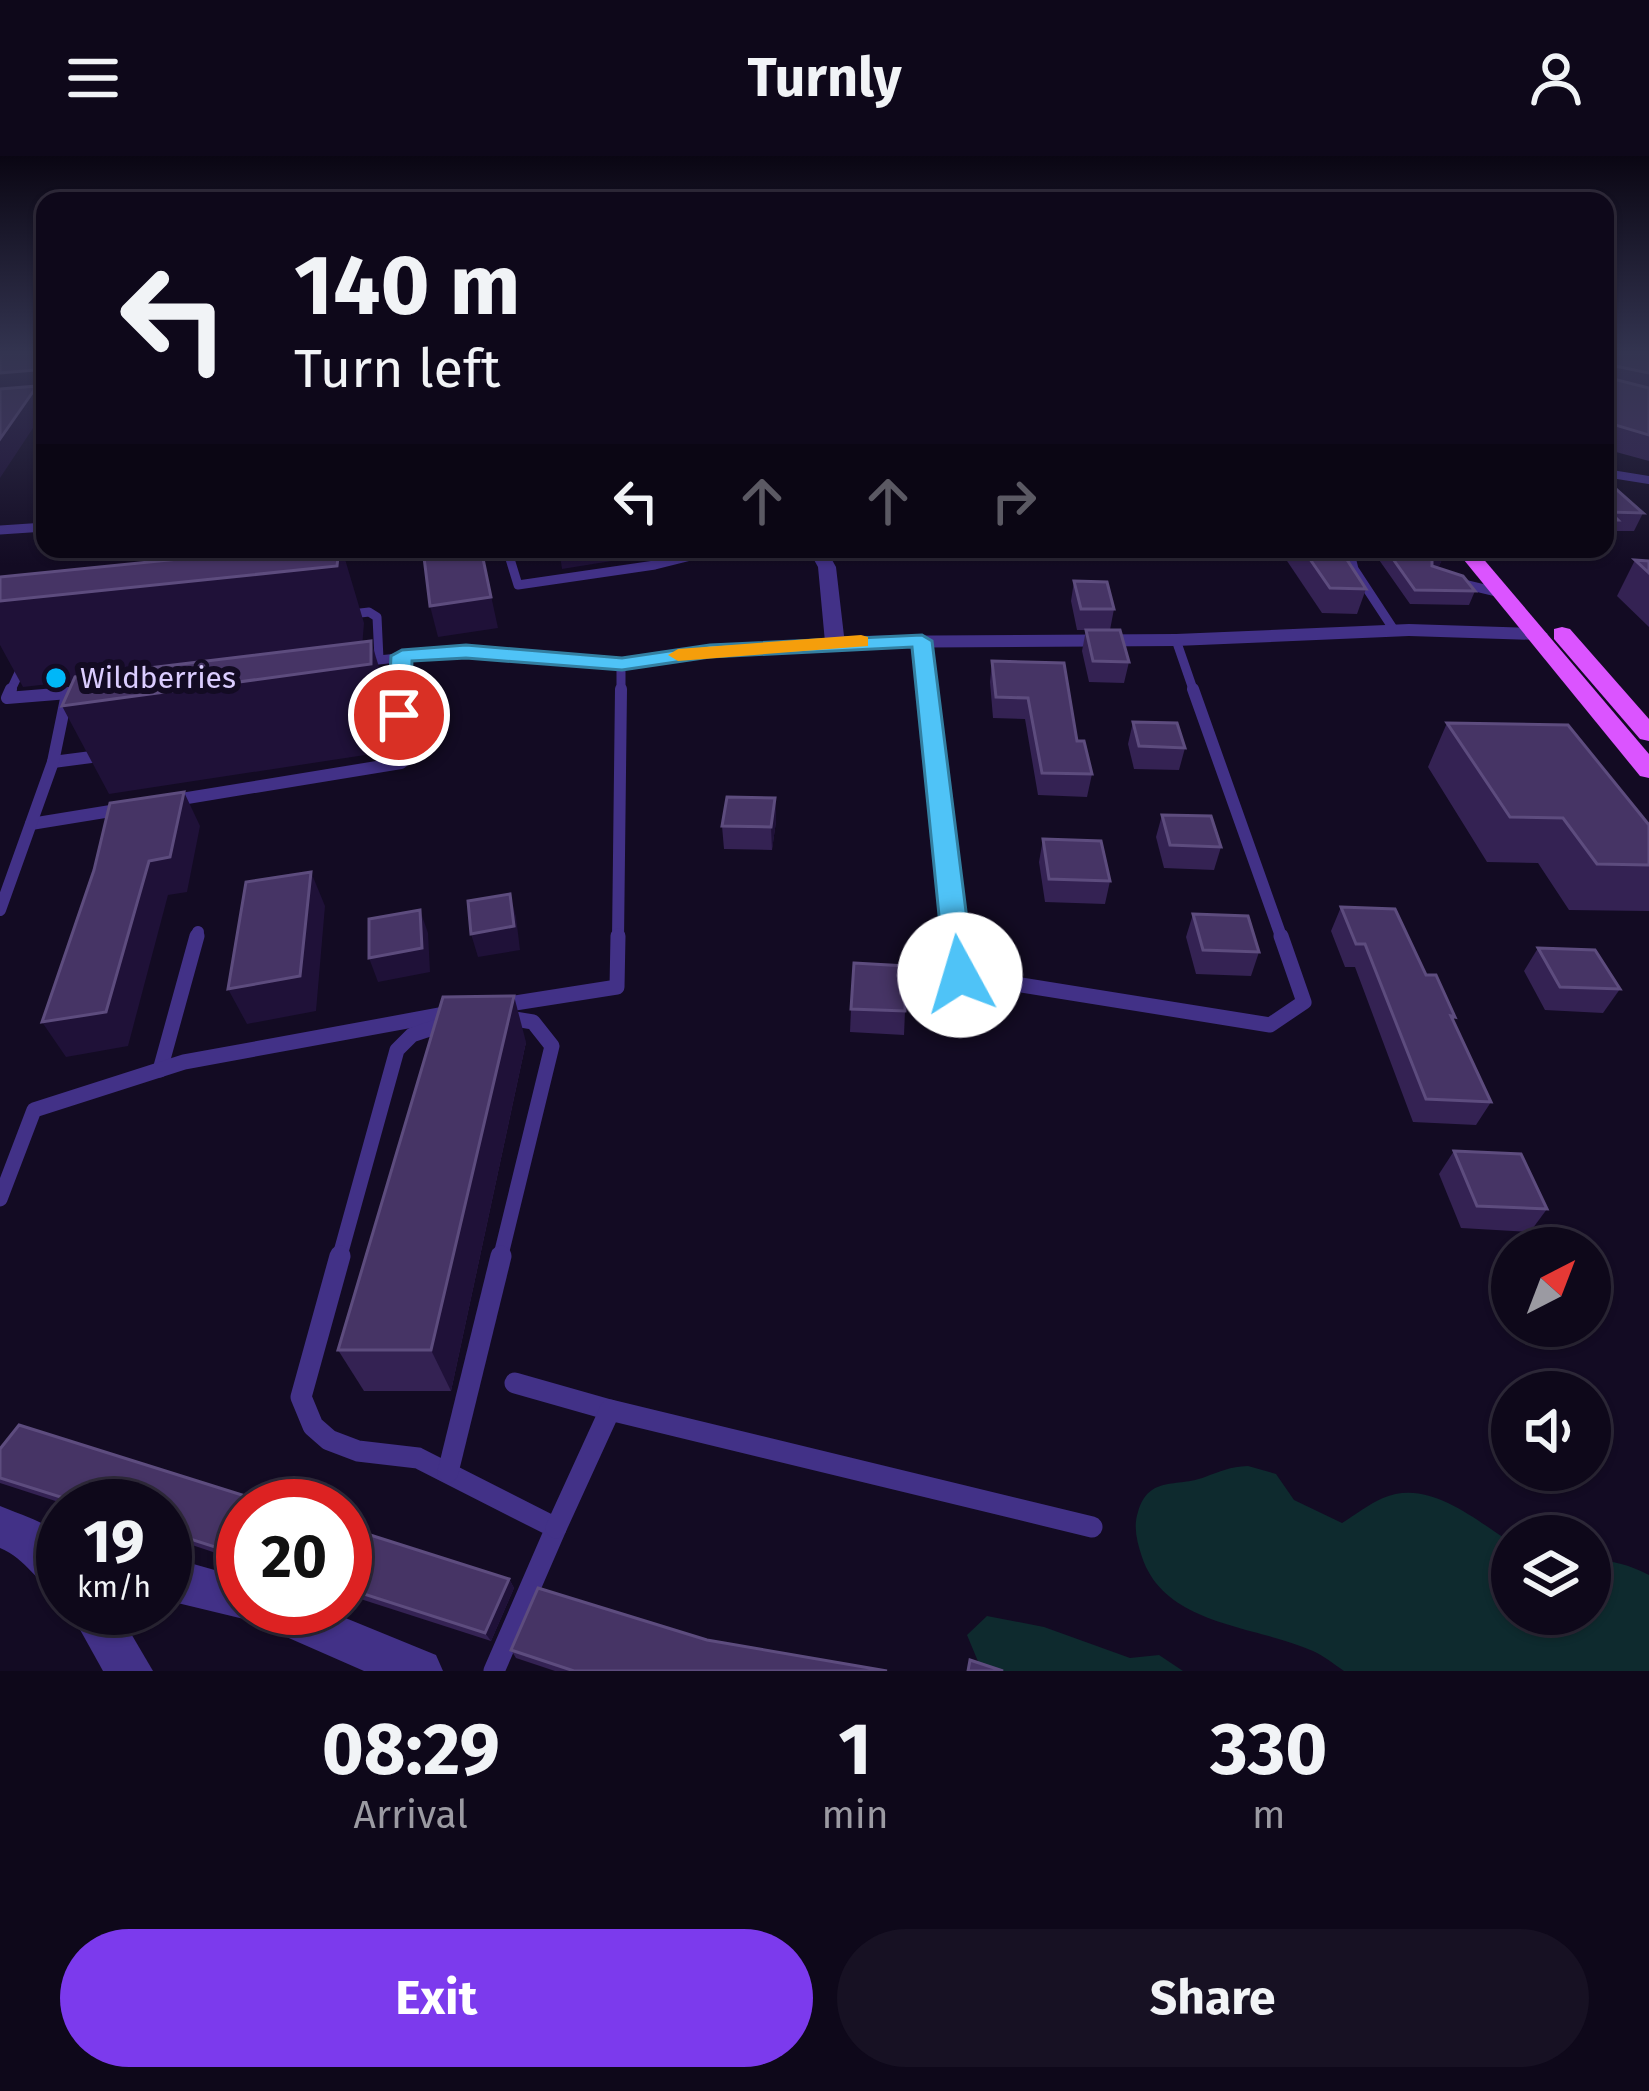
<!DOCTYPE html>
<html lang="en">
<head>
<meta charset="utf-8">
<style>
  :root { --surface:#0e081a; --page:#171123; --text:#f1f3f6; --muted:#9b9aa2; --line:#2e2939; --accent:#7c3aed }
  body { margin:0; font-family:"Fira Sans",sans-serif; background:var(--page); color:var(--text); height:100vh; display:flex; flex-direction:column; font-size:45px; white-space:nowrap }
  * { box-sizing:border-box; margin:0 }
  p { font-size:39px; color:var(--muted) }
  .icon { flex:none; width:66px; height:66px; fill:none; stroke:currentColor; stroke-width:2; stroke-linecap:round; stroke-linejoin:round }
  .map { position:relative; height:1515px; overflow:hidden }
  .sheet { display:flex; flex-direction:column; background:var(--surface); flex:1 }
  .sheet>* { flex:none }
  .top-card { position:absolute; left:36px; top:36px; width:1578px; height:366px; border-radius:24px; box-shadow:0 3px 9px #0004,0 0 0 3px var(--line); background:#0e081a; color:var(--text); overflow:hidden }
  .needle { width:78px; rotate:42deg }
  .fabs { position:absolute; left:1491px; top:1071px; display:grid; gap:24px }
  .fabs a { display:grid; place-items:center; width:120px; height:120px; border-radius:50%; background:var(--surface); box-shadow:0 3px 9px #0004,0 0 0 3px var(--line); font-size:60px }
  .speed { position:absolute; left:36px; top:1323px; display:flex; gap:24px; font-size:60px; font-weight:700; text-align:center }
  .speed>* { display:grid; place-content:center; width:156px; height:156px; border-radius:50%; background:var(--surface); box-shadow:0 3px 9px #0004,0 0 0 3px var(--line); line-height:1 }
  .speed small { font-size:30px; font-weight:400 }
  .speed .limit { border:18px solid #d22; background:#fff; color:#111 }
  .pin { position:absolute; display:grid; place-items:center; width:102px; height:102px; color:#fff; margin:-51px; border:6px solid #fff; border-radius:50%; box-shadow:0 3px 12px #0007 }
  .me { position:absolute; width:132px; margin:-66px; rotate:354deg; stroke-linejoin:round; filter:drop-shadow(0 0 9px #0008) }
  .turn { display:flex; align-items:center; gap:42px; height:252px; padding:0 60px; font-size:54px }
  .turn .icon { width:156px; height:156px; stroke-width:2.5 }
  .turn b { display:block; font-size:84px; line-height:102px }
  .lanes { display:flex; align-items:center; height:114px; padding:0 60px; background:#0003; justify-content:center; gap:60px; direction:ltr }
  .lanes .off { opacity:.35 }
  .eta { display:flex; justify-content:space-evenly; align-items:center; height:204px; text-align:center }
  .eta b { font-size:72px; font-weight:700; line-height:84px }
  .action { display:flex; gap:24px; margin-top:auto; padding:24px 60px }
  .action a { flex:1; height:138px; border-radius:72px; background:var(--accent); color:#fff; font-size:48px; font-weight:700; line-height:138px; text-align:center }
  .action a+a { background:var(--page); color:var(--text) }
  header { display:flex; justify-content:space-between; align-items:center; height:156px; padding:0 60px; background:var(--surface); font-size:54px; font-weight:700 }
  .map>svg:first-child { display:block }
</style>
</head>
<body>
<header><svg class="icon" aria-label="menu" viewBox="0 0 24 24"><path d="M4 6h16M4 12h16M4 18h16"/></svg>Turnly<svg class="icon" aria-label="person" viewBox="0 0 24 24"><circle cx="12" cy="8" r="4"/><path d="M4 21q1-7 8-7t8 7"/></svg></header>
<div class="map">
<svg width="1649" height="1515" viewBox="0 0 1649 1515">
  <rect width="100%" height="100%" fill="#130b23"/>
  <g fill="#0e2a2e">
    <path d="M1248,1310L1276,1318L1294,1344L1342,1367C1355,1359 1369,1348 1383,1342C1429,1322 1475,1364 1512,1387V1458H1590V1404C1611,1404 1630,1409 1649,1419V1515H1344C1334,1508 1324,1500 1313,1495C1255,1469 1165,1470 1142,1401C1137,1386 1133,1371 1138,1356C1149,1319 1176,1332 1205,1321C1221,1315 1229,1311 1248,1310Z"/>
    <polygon points="987,1460 1044,1471 1130,1502 1159,1499 1183,1515 982,1515 967,1479"/>
  </g>
  <g fill="none" stroke-linecap="round" stroke-linejoin="round">
    <polyline stroke="#423187" stroke-width="8" points="1605,317 1649,324"/>
    <g stroke="#423187" stroke-width="9">
      <polyline points="0,374 45,371"/>
      <polyline points="507,393 518,429 655,409 719,393"/>
      <polyline points="1349,393 1354,413 1394,474"/>
      <polyline points="821,400 908,393"/>
      <polyline points="1455,426 1501,437"/>
      <polyline points="343,459 369,456 377,461 379,503"/>
      <polyline points="1176,484 1194,536"/>
      <polyline points="922,485 928,536"/>
      <polyline points="359,506 466,495 621,508 710,495 835,486"/>
      <polyline points="10,536 24,506"/>
      <polyline points="400,536 402,500"/>
      <polyline points="621,536 621,508"/>
    </g>
    <g stroke="#423187" stroke-width="12">
      <polyline points="11,533 7,542 81,536"/>
      <polyline points="927,533 956,783"/>
      <polyline points="1193,533 1282,783"/>
      <polyline points="398,559 400,533"/>
      <polyline points="53,606 107,599"/>
      <polyline points="169,645 401,607 410,600 407,564 399,559 379,561"/>
      <polyline points="31,668 123,653"/>
      <polyline points="0,754 53,606 67,538"/>
      <polyline points="196,783 198,776"/>
      <polyline points="618,783 621,533"/>
    </g>
    <g stroke="#423187" stroke-width="15">
      <polyline points="956,780 960,819 1270,869 1304,846 1281,780"/>
      <polyline points="502,849 617,831 618,780"/>
      <polyline points="160,914 197,780"/>
      <polyline points="0,1043 34,954 184,906 445,858"/>
      <polyline points="339,1103 397,894 412,879 451,866"/>
      <polyline points="500,1103 552,890 533,866 503,861"/>
    </g>
    <g stroke="#423187" stroke-width="21">
      <polyline points="340,1100 301,1241 313,1270 329,1284 358,1295 418,1302 556,1372 494,1515"/>
      <polyline points="515,1227 610,1254"/>
      <polyline points="448,1316 501,1100"/>
      <polyline points="556,1372 610,1254 1092,1371"/>
    </g>
    <g fill="#423187" fill-rule="evenodd">
      <polygon points="808,393 826,393 836,411 844,480 1176,478 1409,468 1538,472 1548,478 1538,484 1409,480 1176,490 835,492 825,486 818,411"/>
      <path d="M0,1350C65,1376 63,1369 63,1440C37,1429 27,1403 0,1392Z"/>
      <polygon points="165,1400 243,1422 243,1452 321,1452 436,1499 443,1515 364,1515 248,1464 165,1444"/>
      <polygon points="68,1452 116,1452 153,1515 103,1515"/>
    </g>
    <g fill="#db54ff" fill-rule="evenodd">
      <polygon points="1455,393 1475,393 1649,598 1649,622 1640,620"/>
      <polygon points="1562,471 1570,473 1649,563 1649,585 1640,583 1554,483 1554,473"/>
    </g>
  </g>
  <g fill="#342253">
    <polygon points="1605,197 1649,197 1649,305 1605,293"/>
    <polygon points="1605,326 1643,357 1634,375 1613,375 1609,382 1605,382"/>
    <polygon points="1279,393 1340,393 1366,433 1357,458 1322,457"/>
    <polygon points="1380,393 1405,393 1409,397 1445,397 1439,410 1435,411 1475,435 1469,449 1410,448 1377,401"/>
    <polygon points="1635,404 1649,405 1649,471 1617,440"/>
    <polygon points="1074,425 1114,453 1110,474 1129,506 1124,527 1089,526 1082,495 1086,474 1077,474 1071,445"/>
    <polygon points="992,505 1077,585 1092,618 1087,641 1038,639 1025,563 993,562 990,526"/>
    <polygon points="1133,566 1185,592 1179,614 1134,613 1128,588"/>
    <polygon points="1447,567 1649,669 1649,755 1569,754 1538,707 1487,706 1428,611"/>
    <polygon points="775,642 776,665 772,694 724,693 722,670"/>
    <polygon points="1162,659 1221,691 1214,714 1164,712 1156,681"/>
    <polygon points="1043,683 1110,725 1105,748 1045,746 1039,706"/>
    <polygon points="1341,751 1426,819 1455,861 1453,865 1491,946 1476,969 1413,966 1355,811 1345,811 1331,775"/>
    <polygon points="1193,758 1259,796 1251,820 1196,818 1186,781"/>
    <polygon points="1538,792 1620,833 1603,857 1545,854 1524,815"/>
    <polygon points="851,853 905,855 904,879 850,876"/>
    <polygon points="526,886 451,1235 364,1235 338,1194"/>
    <polygon points="1454,995 1547,1053 1530,1076 1461,1072 1439,1018"/>
    <polygon points="0,1293 243,1350 243,1406 165,1380 165,1350 71,1350 0,1327"/>
    <polygon points="345,1371 509,1423 514,1432 491,1485 345,1438"/>
    <polygon points="707,1484 887,1515 555,1515 516,1502 511,1494"/>
  </g>
  <g fill="#1f1138">
    <polygon points="35,214 45,219 45,237 44,235 40,235 45,246 45,254 0,322 0,217"/>
    <polygon points="180,393 245,393 236,419 179,424 167,394"/>
    <polygon points="342,393 364,467 362,492 23,531 0,489 0,445"/>
    <polygon points="388,393 420,393 421,400 391,404"/>
    <polygon points="481,393 498,472 438,481 430,450"/>
    <polygon points="559,393 686,393 562,413"/>
    <polygon points="1445,397 1439,410 1427,412 1432,399"/>
    <polygon points="371,485 397,570 398,594 109,638 62,550"/>
    <polygon points="184,636 200,670 187,736 168,739 128,890 66,901 42,866 149,705"/>
    <polygon points="775,642 776,665 772,694 771,671"/>
    <polygon points="311,716 325,750 316,855 247,868 228,833"/>
    <polygon points="510,738 516,761 520,794 478,801 471,778"/>
    <polygon points="420,754 428,777 430,816 378,826 369,802"/>
    <polygon points="514,840 526,886 451,1235 431,1194"/>
    <polygon points="509,1423 514,1432 491,1485 485,1477"/>
  </g>
  <g fill="#463465" stroke="#5d4c7e" stroke-width="3">
    <polygon points="0,197 45,197 45,219 40,226 35,214 0,217"/>
    <polygon points="1605,197 1649,197 1649,217 1610,209 1607,216 1613,223 1649,232 1649,279 1605,266"/>
    <polygon points="37,230 0,283 0,233"/>
    <polygon points="1605,326 1608,326 1643,357 1610,356 1618,364 1605,364"/>
    <polygon points="279,393 339,393 337,410 0,445 0,421"/>
    <polygon points="423,393 481,393 491,441 430,450"/>
    <polygon points="1303,393 1340,393 1366,433 1330,432"/>
    <polygon points="1386,393 1405,393 1409,397 1413,393 1442,393 1445,397 1432,399 1432,410 1463,420 1475,435 1415,434"/>
    <polygon points="1635,404 1649,405 1649,417"/>
    <polygon points="1074,425 1107,426 1114,453 1081,453"/>
    <polygon points="1086,474 1120,474 1129,506 1093,505"/>
    <polygon points="371,485 371,508 62,550 75,521"/>
    <polygon points="992,505 1064,507 1077,585 1084,585 1092,618 1042,617 1028,542 996,541"/>
    <polygon points="1133,566 1177,567 1185,592 1139,590"/>
    <polygon points="1447,567 1568,569 1649,669 1649,709 1597,708 1563,662 1510,661"/>
    <polygon points="184,636 170,701 149,705 106,856 42,866 94,714 110,647"/>
    <polygon points="727,641 775,642 771,671 722,670"/>
    <polygon points="1162,659 1211,660 1221,691 1170,689"/>
    <polygon points="1043,683 1101,685 1110,725 1049,723"/>
    <polygon points="311,716 300,820 228,833 246,726"/>
    <polygon points="510,738 514,770 471,778 468,745"/>
    <polygon points="1341,751 1395,753 1426,819 1436,819 1455,861 1451,860 1491,946 1426,943 1365,788 1356,788"/>
    <polygon points="420,754 422,792 369,802 369,763"/>
    <polygon points="1193,758 1248,760 1259,796 1203,794"/>
    <polygon points="1538,792 1595,794 1620,833 1560,831"/>
    <polygon points="854,807 906,810 905,855 851,853"/>
    <polygon points="514,840 431,1194 338,1194 443,841"/>
    <polygon points="1454,995 1521,998 1547,1053 1477,1050"/>
    <polygon points="19,1269 277,1350 243,1350 243,1400 165,1375 165,1350 89,1350 0,1322 0,1293"/>
    <polygon points="345,1371 509,1423 485,1477 345,1432"/>
    <polygon points="538,1432 707,1484 887,1515 574,1515 511,1494"/>
    <polygon points="970,1504 1003,1515 968,1515"/>
  </g>
  <linearGradient id="sky" x2="0" y2="1"><stop stop-color="#0a0613"/><stop offset="0.48" stop-color="#333450"/><stop offset="1" stop-color="#333450" stop-opacity="0"/></linearGradient>
  <rect width="1649" height="409" fill="url(#sky)"/>
  <polygon fill="#4fc3f7" stroke="#337fa1" stroke-width="3" points="922,479 932,485 974,819 960,829 945,819 912,491 710,501 622,514 466,502 412,505 410,559 399,565 388,559 391,500 402,494 466,489 622,502 710,489"/>
  <polygon fill="#f59e0b" points="861,479 868,481 868,490 678,505 668,499 678,493"/>
  <circle fill="#00b7f8" stroke="#130b23" stroke-width="4.5" cx="56" cy="522" r="12"/>
  <g text-anchor="middle" stroke-width="12" stroke-linejoin="round" paint-order="stroke">
    <g font-size="30" fill="#dbcdff" stroke="#130b23" text-anchor="start">
      <text x="80" y="532">Wildberries</text>
    </g>
  </g>
</svg>
<div class="fabs">
<a><svg class="needle" viewBox="-14 -14 28 28"><path d="M0-13l5 13h-10z" fill="#e53935"/><path d="M0 13l5-13h-10z" fill="#9b9aa2"/></svg></a>
<a><svg class="icon" aria-label="sound" viewBox="0 0 24 24"><path d="M4 9h4l5-4v14l-5-4H4zM17 9q2 3 0 6"/></svg></a>
<a><svg class="icon" aria-label="layers" viewBox="0 0 24 24"><path d="M12 4l9 5-9 5-9-5zM3 14l9 5 9-5"/></svg></a>
</div>
<div class="speed"><div>19<small>km/h</small></div><div class="limit">20</div></div>
<div class="pin" style="left:399px;top:559px;background:#d93025"><svg class="icon" aria-label="arrive" viewBox="0 0 24 24"><path d="M6 21V4h12l-3 4 3 4H6"/></svg></div>
<svg class="me" style="left:960px;top:819px" viewBox="-20 -20 40 40"><circle r="19" fill="#fff"/><path d="M0-13L10 11 0 6-10 11z" fill="#4fc3f7"/></svg>
<div class="top-card">
<div class="turn"><svg class="icon" aria-label="left" viewBox="0 0 24 24"><path d="M17 20v-9H6M10 6l-5 5 5 5"/></svg><div><b>140 m</b>Turn left</div></div>
<div class="lanes"><svg class="icon" aria-label="left" viewBox="0 0 24 24"><path d="M17 20v-9H6M10 6l-5 5 5 5"/></svg><svg class="icon off" aria-label="ahead" viewBox="0 0 24 24"><path d="M12 20V5M6 11l6-6 6 6"/></svg><svg class="icon off" aria-label="ahead" viewBox="0 0 24 24"><path d="M12 20V5M6 11l6-6 6 6"/></svg><svg class="icon off" aria-label="right" viewBox="0 0 24 24"><path d="M7 20v-9h11M14 6l5 5-5 5"/></svg></div>
</div>
</div>
<section class="sheet">
<div class="eta">
<div><b>08:29</b><p>Arrival</p></div>
<div><b>1</b><p>min</p></div>
<div><b>330</b><p>m</p></div>
</div>
<div class="action"><a>Exit</a><a>Share</a></div>
</section>
</body>
</html>
